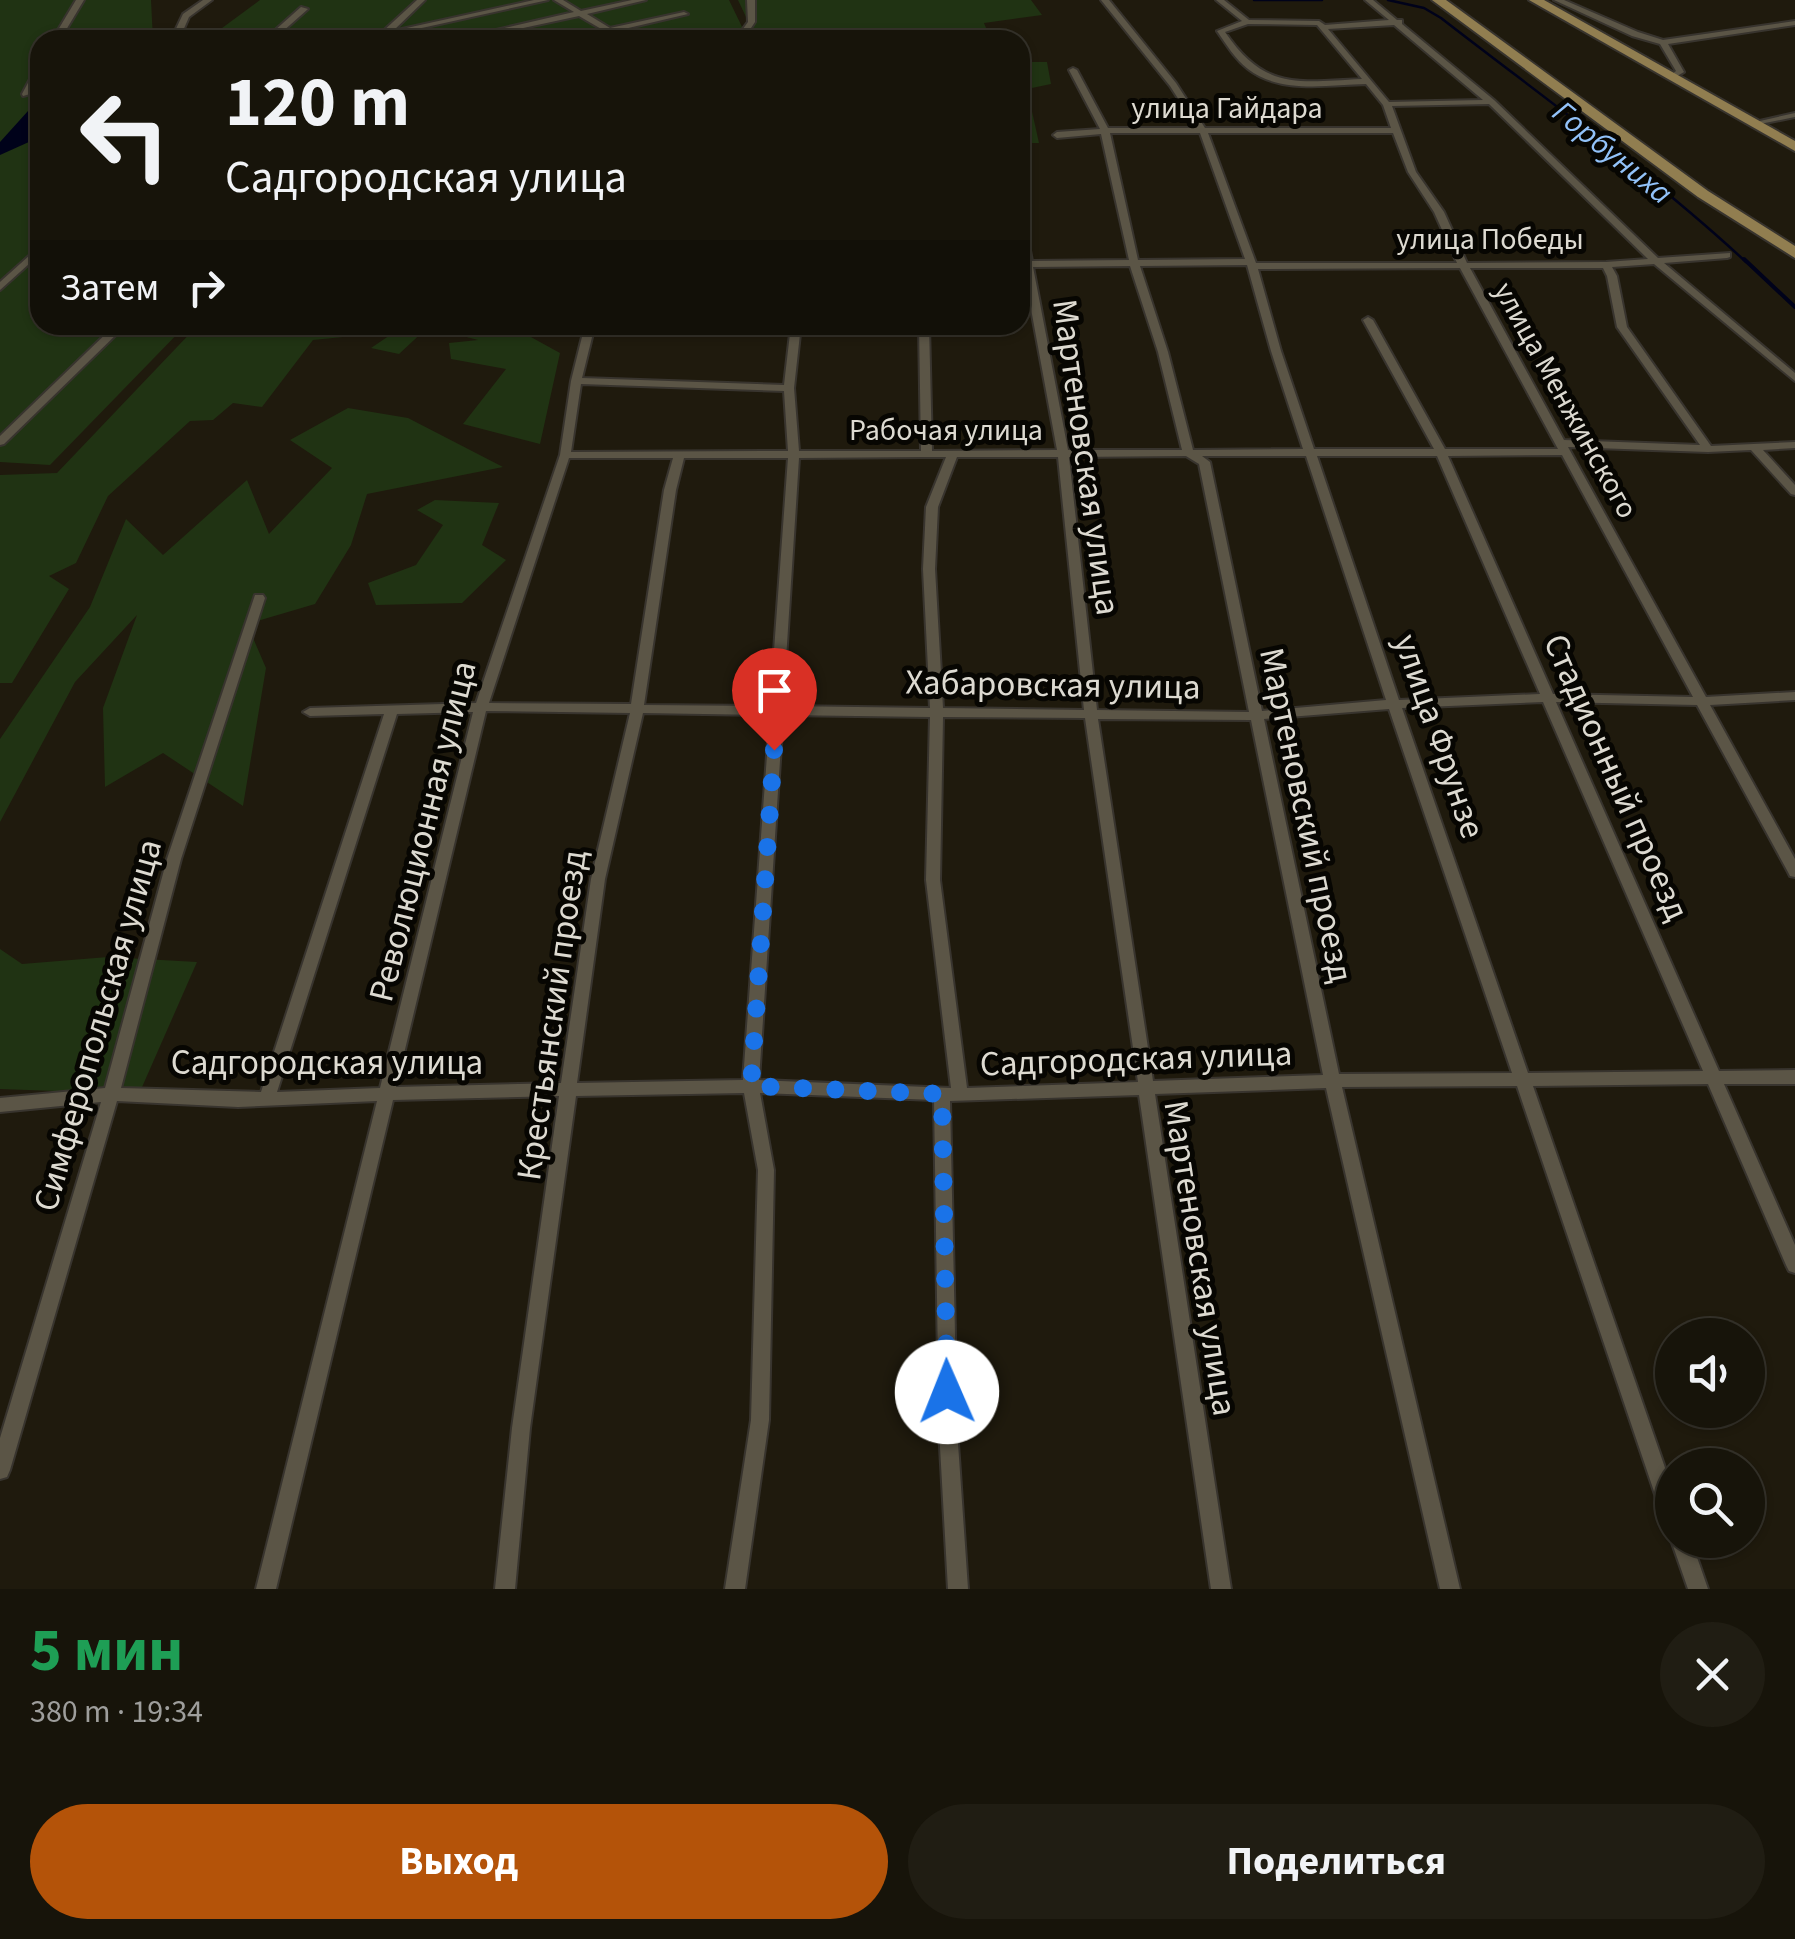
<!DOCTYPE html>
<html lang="ru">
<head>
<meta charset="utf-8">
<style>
  :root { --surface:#17140a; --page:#201d13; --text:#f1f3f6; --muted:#9e9e9c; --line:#36332b; --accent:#b45309 }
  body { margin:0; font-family:"Source Sans 3",sans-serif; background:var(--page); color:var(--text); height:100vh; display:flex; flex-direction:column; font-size:38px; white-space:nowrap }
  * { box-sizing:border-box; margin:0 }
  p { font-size:32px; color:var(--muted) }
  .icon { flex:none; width:55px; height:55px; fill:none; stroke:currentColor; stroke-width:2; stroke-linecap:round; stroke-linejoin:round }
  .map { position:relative; height:1589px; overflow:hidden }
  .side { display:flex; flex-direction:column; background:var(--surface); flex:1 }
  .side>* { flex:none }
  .banner { position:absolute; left:30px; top:30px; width:1000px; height:305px; border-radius:30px; box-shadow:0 2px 8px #0004,0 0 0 2px var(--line); background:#17140a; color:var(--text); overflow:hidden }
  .tools { position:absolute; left:1655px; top:1318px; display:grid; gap:20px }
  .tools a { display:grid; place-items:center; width:110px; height:110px; border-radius:50%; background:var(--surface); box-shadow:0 2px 8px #0004,0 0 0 2px var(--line); font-size:50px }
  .pin { position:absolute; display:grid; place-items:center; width:85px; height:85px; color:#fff; margin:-102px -42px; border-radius:50% 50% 50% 0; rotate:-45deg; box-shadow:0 0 10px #0007 }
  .pin .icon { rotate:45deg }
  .me { position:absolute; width:110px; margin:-55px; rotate:359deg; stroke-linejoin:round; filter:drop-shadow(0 0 8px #0008) }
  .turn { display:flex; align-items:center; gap:35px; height:210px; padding:0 30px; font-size:45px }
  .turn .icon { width:130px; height:130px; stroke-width:2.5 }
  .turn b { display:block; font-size:70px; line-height:85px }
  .then { display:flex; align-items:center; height:95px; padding:0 30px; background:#0003; gap:20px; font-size:38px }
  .round { display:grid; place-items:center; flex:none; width:105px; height:105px; border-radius:52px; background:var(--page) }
  .head { display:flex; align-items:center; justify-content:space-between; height:170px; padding:0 30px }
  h1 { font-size:60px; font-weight:700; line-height:75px; color:#1e9e55 }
  .button { display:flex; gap:20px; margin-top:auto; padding:20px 30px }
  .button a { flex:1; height:115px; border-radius:60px; background:var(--accent); color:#fff; font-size:40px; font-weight:700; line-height:115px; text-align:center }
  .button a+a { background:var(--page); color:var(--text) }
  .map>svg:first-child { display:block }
</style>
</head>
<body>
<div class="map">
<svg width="1795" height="1589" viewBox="0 0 1795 1589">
  <rect width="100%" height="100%" fill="#1f1a0d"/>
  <g fill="#203313">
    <polygon points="0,0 151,0 153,40 40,40 40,325 186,325 50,465 0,462"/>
    <polygon points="260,0 729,0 745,33 737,40 173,40 218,31"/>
    <polygon points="738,0 1031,0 1042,15 984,23 991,40 748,40 754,34"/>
    <polygon points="1020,62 1047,62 1051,84 1027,89 1039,143 1020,143"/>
    <polygon points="198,325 378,325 363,335 313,340 262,407 233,403 213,420 190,421 108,496 76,563 49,576 69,589 12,683 0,683 0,475 57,473"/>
    <polygon points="405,325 542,325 529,336 560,353 540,444 463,424 506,369 451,359 449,343 478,340 428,327 399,354 371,348"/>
    <polygon points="348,408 408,418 503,467 367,494 351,545 315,604 247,624 266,668 243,806 163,753 105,787 103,708 137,615 75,682 0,822 0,739 90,607 126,519 163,555 247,480 269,534 332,468 290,440"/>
    <polygon points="435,500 499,503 482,545 506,560 462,603 376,605 368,583 416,565 443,525 417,510"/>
    <polygon points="0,949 22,964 108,957 197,962 139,1094 0,1089"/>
  </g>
  <polygon fill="#00021a" points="28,111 40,111 40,137 0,155 0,142"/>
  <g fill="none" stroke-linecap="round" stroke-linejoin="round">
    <g stroke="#00021a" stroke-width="2.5">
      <polyline points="1254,0 1322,0"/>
      <path d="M1388,0L1424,8L1441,18C1544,98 1650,173 1746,262"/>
    </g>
    <polyline stroke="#00021a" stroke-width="4" points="1744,259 1795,307"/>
    <g stroke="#38342e" stroke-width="4">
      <g id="street">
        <polygon points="76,0 84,0 60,40 52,40"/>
        <polygon points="203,0 212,0 189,17 182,33 184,40 176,40 174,33 183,14"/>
        <polygon points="417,0 425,0 393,31 534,0 548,0 381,37 381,33"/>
        <polygon points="554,0 563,0 581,11 632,0 646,0 587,14 610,28 684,12 688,14 577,40 563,40 603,30 579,16 467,40 452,40 574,12"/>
        <polygon points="747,0 755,0 755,22 743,40 735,40 748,22"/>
        <path d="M1101,0H1109L1176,83L1205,128H1391L1383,105L1366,84C1327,85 1280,94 1248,69C1235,59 1226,44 1217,31L1242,21L1216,0H1224L1249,20L1319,21L1325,25L1389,20L1365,0H1373L1397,20H1402V24L1494,100L1658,258L1730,253V257L1727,258L1664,263L1795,373V381L1654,264L1612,267L1617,276L1627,327L1711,446L1795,442V448L1763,450L1795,485V495L1791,494L1751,450L1708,452L1568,447L1706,697L1795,692V700L1710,705L1795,859V877L1790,876L1788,872L1697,705L1556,702L1719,1071L1795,1070V1084H1724L1795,1245V1273L1789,1271L1786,1265L1708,1084L1533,1086L1672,1488V1524L1665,1522L1662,1515L1517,1086L1342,1087L1460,1589H1440L1326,1088L1155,1094L1231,1589H1211L1139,1095L950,1101L957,1429L968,1589H948L939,1429L934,1100L760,1093L774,1170L769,1420L745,1589H725L751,1420L758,1170L744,1093L576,1096L530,1428L515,1589H495L512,1428L559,1096L393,1100L276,1589H256L377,1101L238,1107L117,1101L10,1470L7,1477L0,1479V1438L101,1102L0,1112V1098L105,1088L167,859L255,595H263L265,598L181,859L121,1088L261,1092L384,714L310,716L303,712L310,708L476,703L560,455L571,381L585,325H595L582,378L784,385L791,325H801L794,388L799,451H921L919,325H929L932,451L1057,450L1020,249V221L1025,224L1032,261L1129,260L1101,134L1057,138L1053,135L1057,132L1100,129L1069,70L1073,68L1077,70L1108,128H1197L1170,86ZM1248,24L1317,25L1362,79C1298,82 1265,91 1225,32ZM1394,25L1483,100L1389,102L1328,29ZM1489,104L1648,259L1606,262L1467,263L1444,212L1416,172L1392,106ZM1110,133H1200L1245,259L1138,260ZM1208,133H1393L1408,172L1434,212L1457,263H1256ZM1247,265L1271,351L1303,449L1193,450L1168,352L1140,266ZM1130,266L1158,352L1182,450H1068L1033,267ZM1460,268L1558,449H1445L1373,320L1368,317L1363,320L1434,449H1314L1281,351L1258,269ZM1470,268H1603L1607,276L1617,327L1700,445L1564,440ZM581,384L784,391L788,451L571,452ZM1562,455L1693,697L1553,694L1448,456ZM1186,456L1199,464L1249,712L1097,710L1069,457ZM1202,456H1306L1386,700L1262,711L1210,462ZM1317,456H1437L1540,694L1399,700ZM923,457H946L926,507L923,569L930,708L783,706L799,458ZM957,457H1058L1084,710L943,708L935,569L938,507ZM569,458H673L664,490L631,704L489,703ZM684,458H788L770,706L644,705L676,490ZM1543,702L1703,1071L1528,1073L1402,708ZM1389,709L1512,1073L1339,1074L1264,719ZM486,711L630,713L591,879L561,1083L396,1087ZM473,712L380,1088L277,1092L397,714ZM643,713L770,715L743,1080L577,1083L605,879ZM783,715L930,717L926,880L951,1088L759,1080ZM943,717L1085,718L1138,1082L967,1088L940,880ZM1098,719L1251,720L1323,1075L1153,1081Z"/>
        <polygon points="1554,0 1564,0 1638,32 1663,40 1795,21 1795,25 1668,44 1684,72 1672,79 1668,77 1676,71 1660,44 1632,36"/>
        <polygon points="301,7 308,9 273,40 264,40"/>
        <polygon points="40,66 40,75 30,94 23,96 22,94 36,68"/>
        <polygon points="1795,113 1795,117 1755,125 1751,123"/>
        <polygon points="40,246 40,254 0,290 0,282"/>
        <polygon points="115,325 126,325 4,444 0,445 0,436"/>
        <polygon points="1672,1537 1672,1540 1691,1540 1708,1589 1688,1589 1671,1540"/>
      </g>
    </g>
    <g stroke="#38342e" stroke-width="4">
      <g id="primary">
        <polygon points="1432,0 1446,0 1708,191 1795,246 1795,258 1698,197"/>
        <polygon points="1529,0 1544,0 1795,141 1795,151"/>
      </g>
    </g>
    <use href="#street" fill="#5b5546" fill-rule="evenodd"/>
    <use href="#primary" fill="#917e50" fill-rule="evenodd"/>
  </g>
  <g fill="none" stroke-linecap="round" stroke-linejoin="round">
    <polyline stroke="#1a73e8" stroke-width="18" stroke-dasharray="0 32.4" points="774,750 751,1086 942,1094 947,1392"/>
  </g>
  <g text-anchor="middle" stroke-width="10" stroke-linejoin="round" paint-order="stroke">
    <g font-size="30" fill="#dddad1" stroke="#070602">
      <text x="1227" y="118">улица Гайдара</text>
      <text x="1490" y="249">улица Победы</text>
      <text transform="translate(1566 400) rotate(61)" y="10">улица Менжинского</text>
      <text x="946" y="440">Рабочая улица</text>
    </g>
    <g font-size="32" font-style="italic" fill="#92c2f9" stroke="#070602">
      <text transform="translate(1613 152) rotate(39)" y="11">Горбуниха</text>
    </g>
    <g font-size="35" fill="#dddad1" stroke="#070602">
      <text transform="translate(1087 457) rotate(82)" y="12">Мартеновская улица</text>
      <text transform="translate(1053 684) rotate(1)" y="12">Хабаровская улица</text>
      <text transform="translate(1440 736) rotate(71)" y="12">улица Фрунзе</text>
      <text transform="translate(1617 777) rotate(66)" y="12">Стадионный проезд</text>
      <text transform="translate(1307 815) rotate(78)" y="12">Мартеновский проезд</text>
      <text transform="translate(422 831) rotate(-76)" y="12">Революционная улица</text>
      <text transform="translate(551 1015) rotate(-82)" y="12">Крестьянский проезд</text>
      <text transform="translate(97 1025) rotate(-74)" y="12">Симферопольская улица</text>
      <text transform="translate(1136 1058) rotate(-2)" y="12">Садгородская улица</text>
      <text x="327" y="1074">Садгородская улица</text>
      <text transform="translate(1201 1258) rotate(81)" y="12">Мартеновская улица</text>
    </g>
  </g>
</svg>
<div class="tools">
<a><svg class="icon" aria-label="sound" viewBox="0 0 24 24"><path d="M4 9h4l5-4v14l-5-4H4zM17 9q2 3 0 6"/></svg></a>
<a><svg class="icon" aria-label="search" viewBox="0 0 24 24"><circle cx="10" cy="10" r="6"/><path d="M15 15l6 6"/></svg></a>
</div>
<div class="pin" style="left:774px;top:750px;background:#d93025"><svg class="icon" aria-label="arrive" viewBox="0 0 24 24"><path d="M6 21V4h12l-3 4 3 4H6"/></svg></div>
<svg class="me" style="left:947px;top:1392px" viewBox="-20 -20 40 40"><circle r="19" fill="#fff"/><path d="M0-13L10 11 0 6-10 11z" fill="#1a73e8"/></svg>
<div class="banner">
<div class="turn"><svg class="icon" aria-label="left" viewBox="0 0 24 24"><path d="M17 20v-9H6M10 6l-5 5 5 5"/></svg><div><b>120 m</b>Садгородская улица</div></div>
<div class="then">Затем<svg class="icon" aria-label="right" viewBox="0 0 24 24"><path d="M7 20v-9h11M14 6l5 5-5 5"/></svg></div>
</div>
</div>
<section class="side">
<div class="head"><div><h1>5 мин</h1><p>380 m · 19:34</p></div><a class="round"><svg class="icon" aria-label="close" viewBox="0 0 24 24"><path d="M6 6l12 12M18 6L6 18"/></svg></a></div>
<div class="button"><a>Выход</a><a>Поделиться</a></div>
</section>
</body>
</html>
